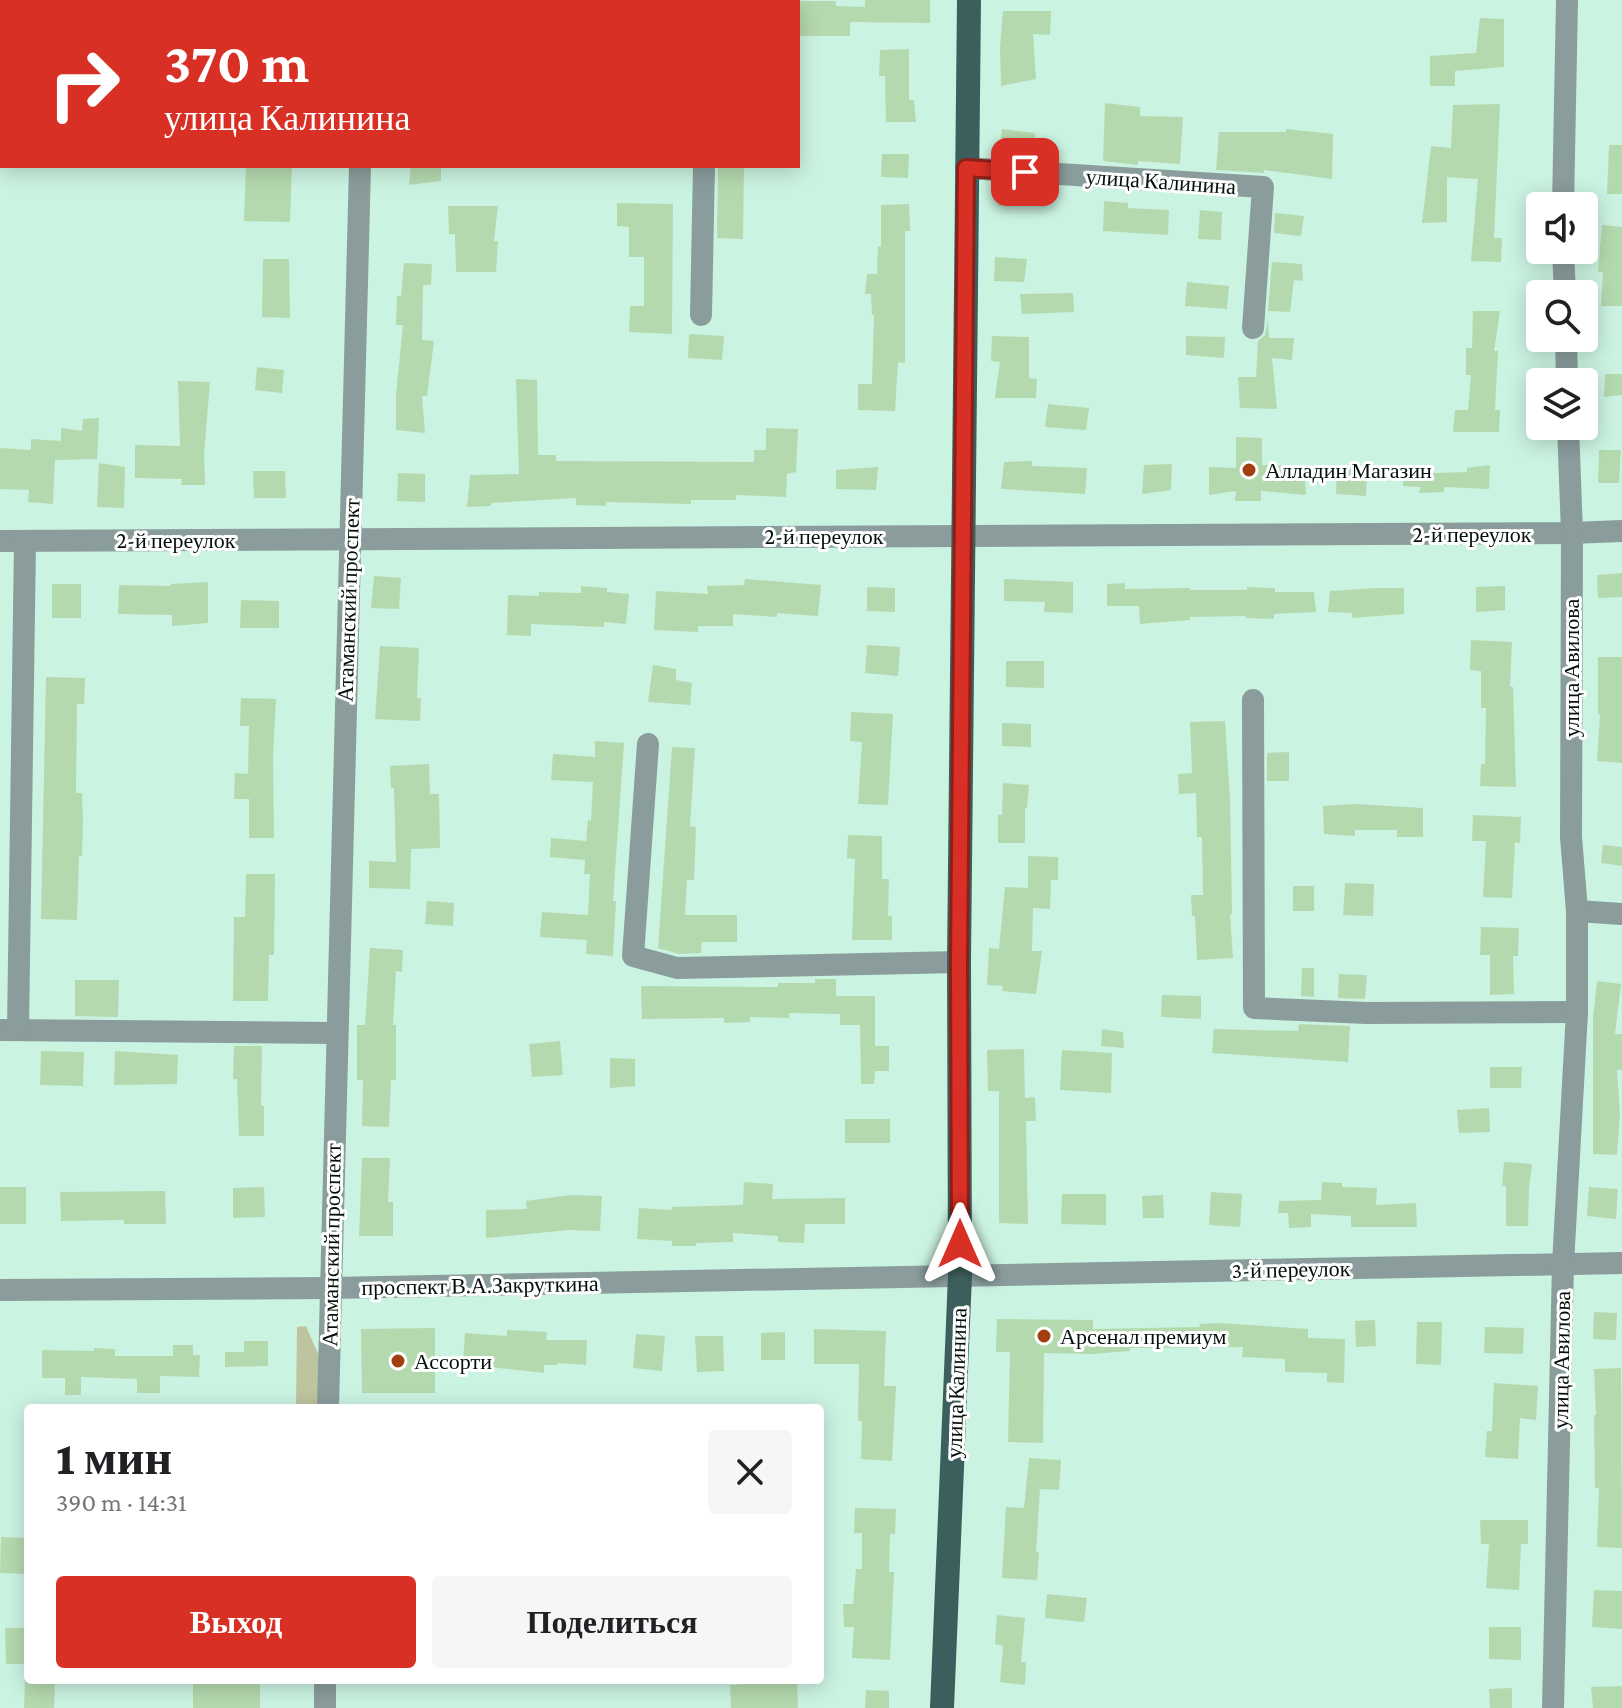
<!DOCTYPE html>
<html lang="ru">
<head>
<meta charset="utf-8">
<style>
  :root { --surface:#fff; --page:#f6f6f6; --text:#202124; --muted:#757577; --accent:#d93025 }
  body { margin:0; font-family:"Crimson Pro",serif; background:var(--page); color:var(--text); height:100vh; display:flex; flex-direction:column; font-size:30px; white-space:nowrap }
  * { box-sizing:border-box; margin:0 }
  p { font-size:26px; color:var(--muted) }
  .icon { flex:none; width:44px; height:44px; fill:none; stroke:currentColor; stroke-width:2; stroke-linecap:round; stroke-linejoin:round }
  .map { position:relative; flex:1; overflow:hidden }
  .drawer { position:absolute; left:24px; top:1404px; width:800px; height:280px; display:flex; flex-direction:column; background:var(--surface); border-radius:8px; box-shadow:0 4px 20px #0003 }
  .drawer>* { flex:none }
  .guide { position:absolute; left:0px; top:0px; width:800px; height:168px; box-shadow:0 4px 20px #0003; background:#d93025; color:#fff; overflow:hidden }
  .tools { position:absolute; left:1526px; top:192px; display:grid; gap:16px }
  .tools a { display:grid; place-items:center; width:72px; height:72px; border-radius:8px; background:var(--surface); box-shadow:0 4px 20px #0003; font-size:40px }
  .pin { position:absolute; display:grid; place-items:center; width:68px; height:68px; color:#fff; margin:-34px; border-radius:16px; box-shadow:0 4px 12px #0006 }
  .me { position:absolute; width:88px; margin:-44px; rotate:0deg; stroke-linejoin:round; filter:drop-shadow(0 0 6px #0008) }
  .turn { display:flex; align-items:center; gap:28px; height:168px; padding:0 32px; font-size:36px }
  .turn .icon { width:104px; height:104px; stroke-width:2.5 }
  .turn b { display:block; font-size:56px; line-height:68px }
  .round { display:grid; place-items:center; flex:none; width:84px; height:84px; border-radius:8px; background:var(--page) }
  .head { display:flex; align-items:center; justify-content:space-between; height:136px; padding:0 32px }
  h1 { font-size:48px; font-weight:800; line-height:60px }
  .action { display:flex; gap:16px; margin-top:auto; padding:16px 32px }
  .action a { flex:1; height:92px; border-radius:8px; background:var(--accent); color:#fff; font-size:32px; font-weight:800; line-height:92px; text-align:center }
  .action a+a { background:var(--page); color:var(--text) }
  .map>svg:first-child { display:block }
</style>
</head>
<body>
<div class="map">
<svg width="1622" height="1708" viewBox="0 0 1622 1708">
  <rect width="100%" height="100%" fill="#cbf3e1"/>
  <polygon fill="#bdc49e" points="306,1326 319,1356 318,1408 296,1408 297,1327"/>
  <g fill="#b5d9af">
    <polygon points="865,0 930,0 930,23 850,22 850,36 798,36 798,1 836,1 836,6 865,7"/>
    <polygon points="1003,11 1051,11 1050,35 1033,34 1036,79 1001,86 1000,48"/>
    <polygon points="1480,18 1504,19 1504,67 1455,71 1455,86 1430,86 1430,56 1476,53"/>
    <polygon points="909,49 909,100 914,100 916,122 886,122 885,76 879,76 880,50"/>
    <polygon points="1105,103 1140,107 1140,116 1183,117 1180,164 1138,161 1138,165 1103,161"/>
    <polygon points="1500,104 1494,238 1502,238 1501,262 1471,261 1478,179 1447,177 1447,222 1422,223 1431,146 1451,148 1453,105"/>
    <polygon points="1002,129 1035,133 1035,158 999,156"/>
    <polygon points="1286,129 1333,134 1332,179 1264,170 1264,173 1216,170 1219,132 1286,132"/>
    <polygon points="1609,145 1622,145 1622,194 1607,194"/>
    <polygon points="882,154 909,154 908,178 881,177"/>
    <polygon points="246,166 292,166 290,222 244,221"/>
    <polygon points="411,166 441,166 441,181 409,185"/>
    <polygon points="718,166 744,166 743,239 717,238"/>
    <polygon points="1034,186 1033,201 998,206 997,187"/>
    <polygon points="1104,201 1128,203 1128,208 1169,210 1168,235 1103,231"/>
    <polygon points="617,203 673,204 672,334 629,332 630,306 644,306 644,257 629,257 629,227 617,226"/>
    <polygon points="909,204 910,231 905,231 905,363 898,362 895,411 858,410 858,384 872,384 874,315 872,315 871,294 865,294 867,274 877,274 878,246 881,247 881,205"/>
    <polygon points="448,206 498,206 494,241 498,241 496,272 456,272 455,234 449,234"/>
    <polygon points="1200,210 1222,212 1221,240 1198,239"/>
    <polygon points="1275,213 1304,216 1301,236 1274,233"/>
    <polygon points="1602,225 1622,227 1622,306 1601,306 1603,272 1598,272"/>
    <polygon points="995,257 1027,259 1024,282 994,281"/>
    <polygon points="263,259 289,259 290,318 262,317"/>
    <polygon points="1272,262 1302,264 1303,281 1294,280 1290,312 1268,311"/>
    <polygon points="404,263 432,264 431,285 423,285 422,340 434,341 427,396 422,396 425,433 396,430 396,395 403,325 396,325 397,296 401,296"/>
    <polygon points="1187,282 1229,286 1227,309 1185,306"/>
    <polygon points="1073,293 1074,312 1022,314 1020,294"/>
    <polygon points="1473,311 1500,311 1494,351 1498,351 1495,410 1500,410 1499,432 1453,432 1455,410 1468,410 1471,375 1466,375 1466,348 1472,348"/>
    <polygon points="1268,320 1269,338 1294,338 1292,360 1272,358 1277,409 1240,408 1238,377 1256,377 1258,341 1265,335"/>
    <polygon points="689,334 724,336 722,360 688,358"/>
    <polygon points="992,336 1029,337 1029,378 1037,379 1036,398 995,398 1000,362 991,361"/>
    <polygon points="1186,336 1225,337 1224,358 1186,355"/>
    <polygon points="257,367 284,370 282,393 255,390"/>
    <polygon points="1605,374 1622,374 1622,395 1604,397"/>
    <polygon points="516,379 537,380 538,455 556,455 556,461 754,462 754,450 766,450 766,428 798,429 796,472 787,474 786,497 736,495 736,500 691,500 691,504 606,502 606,506 576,505 576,498 491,503 491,506 467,507 470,475 519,474"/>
    <polygon points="178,381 210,382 204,455 205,485 181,485 182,479 135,478 135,445 180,446"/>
    <polygon points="1048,404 1089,408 1086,430 1045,427"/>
    <polygon points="99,418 97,459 55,460 53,504 28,502 29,490 0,489 0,448 31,450 31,439 61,441 61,428 82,431 83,419"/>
    <polygon points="1236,437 1262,438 1262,465 1304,466 1306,495 1261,491 1261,501 1235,501 1236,491 1209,495 1209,467 1236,468"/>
    <polygon points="1599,450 1621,450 1619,483 1598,483"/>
    <polygon points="1032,461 1032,466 1087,468 1085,494 1001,489 1004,462"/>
    <polygon points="99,463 125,467 124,508 97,507"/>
    <polygon points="1172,464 1171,490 1142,494 1144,465"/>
    <polygon points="1490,465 1489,489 1444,487 1444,492 1419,493 1420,487 1403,486 1403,474 1467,472 1467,468"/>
    <polygon points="878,467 876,490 836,489 836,470"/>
    <polygon points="1367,468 1366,496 1336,494 1337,469"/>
    <polygon points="253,471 285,471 286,498 254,498"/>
    <polygon points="398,473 425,474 425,502 397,501"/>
    <polygon points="1622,573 1622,597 1598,598 1597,575"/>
    <polygon points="374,576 401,578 399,609 371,608"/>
    <polygon points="745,579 821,585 818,616 777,613 777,617 733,614 733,626 698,626 698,632 654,630 656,591 708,594 707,586 744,585"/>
    <polygon points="1004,579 1073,582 1073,613 1044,612 1045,602 1004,601"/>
    <polygon points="208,582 208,623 172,626 172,615 118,614 119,585 171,586 171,584"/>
    <polygon points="1125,583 1125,589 1190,588 1190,590 1247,590 1247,587 1275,588 1275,592 1314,592 1316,612 1274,614 1274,619 1246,618 1246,616 1190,617 1190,620 1140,624 1139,606 1107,606 1107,584"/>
    <rect x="52" y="584" width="29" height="34"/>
    <polygon points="581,586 607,588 607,592 629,594 626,624 604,622 604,627 531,624 531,636 507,635 508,595 539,596 539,592 581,593"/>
    <polygon points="1505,586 1505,610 1476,612 1476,587"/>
    <polygon points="867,587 895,588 895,612 867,611"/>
    <polygon points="1376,588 1404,588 1404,614 1352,618 1352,613 1328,612 1330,591"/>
    <polygon points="241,600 279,601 279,628 240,628"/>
    <polygon points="1471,640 1512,642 1510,687 1513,687 1516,787 1480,786 1481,764 1485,764 1486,708 1481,708 1481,671 1470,670"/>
    <polygon points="867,645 900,647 898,676 865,673"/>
    <polygon points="380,646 419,648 417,698 421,698 420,721 375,719"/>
    <polygon points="1598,657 1622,657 1622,763 1597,761 1600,714 1598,714"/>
    <polygon points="1006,661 1044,661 1044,688 1006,687"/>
    <polygon points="653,665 676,669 676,680 692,683 690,705 648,702"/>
    <polygon points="46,677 85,678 84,704 77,704 76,793 82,793 83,823 82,856 79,856 77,920 41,919"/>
    <polygon points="241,698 276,699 273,756 274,838 249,838 249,799 234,799 235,773 248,774 249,726 240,726"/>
    <polygon points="851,712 893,714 888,805 858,804 862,742 850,741"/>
    <polygon points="1225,721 1230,797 1232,914 1230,914 1233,958 1197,960 1195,916 1192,916 1191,895 1203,895 1202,837 1197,837 1196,793 1179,794 1178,774 1192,773 1190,722"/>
    <polygon points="1002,723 1031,724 1031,747 1002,746"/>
    <polygon points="595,741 624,743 613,901 616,901 613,956 586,954 587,940 540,937 542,912 588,915 590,874 584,874 585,860 550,857 551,838 586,841 588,820 591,821 593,782 551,780 553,754 595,757"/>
    <polygon points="672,747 695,748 690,826 696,827 694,880 687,880 685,915 737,915 737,942 702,942 701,953 679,954 658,948"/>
    <polygon points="1289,752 1289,781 1267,781 1267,753"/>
    <polygon points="429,764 430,794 439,794 440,848 411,849 410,889 369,888 369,861 396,862 394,788 391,788 390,766"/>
    <polygon points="1003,783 1029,785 1027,808 1025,808 1025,843 998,843 998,815 1002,815"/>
    <polygon points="1355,804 1423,808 1423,837 1397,837 1397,830 1355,830 1355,836 1324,834 1323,806"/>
    <polygon points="1473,815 1521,817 1520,843 1515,842 1512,898 1483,897 1486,841 1472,841"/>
    <polygon points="848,835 882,836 882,879 889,879 888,916 892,916 892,940 852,940 855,859 847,858"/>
    <polygon points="1603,845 1622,847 1622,866 1601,863"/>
    <polygon points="1028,856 1058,857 1058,880 1051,880 1050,909 1033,908 1032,951 1042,951 1036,994 1002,991 1003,986 987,985 989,948 999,949 1005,887 1028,888"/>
    <polygon points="246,874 275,874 274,955 269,955 268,1001 233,1001 234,917 245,917"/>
    <polygon points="1345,883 1374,884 1373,916 1343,915"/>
    <rect x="1293" y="886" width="21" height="25"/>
    <polygon points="427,901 454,903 453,926 425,924"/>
    <polygon points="1481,927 1519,928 1518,956 1513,956 1514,994 1490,995 1490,955 1480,955"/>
    <polygon points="370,948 403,950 402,972 396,971 393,1025 396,1025 396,1080 391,1080 389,1127 362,1126 363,1080 357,1080 357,1025 365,1025"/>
    <polygon points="1302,968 1314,968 1314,997 1301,996"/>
    <polygon points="1339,974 1367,975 1365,999 1338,998"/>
    <polygon points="815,979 836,979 836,996 875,996 875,1046 889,1046 889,1071 875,1071 874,1084 861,1084 860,1025 840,1025 840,1014 789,1013 789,1018 750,1017 750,1022 724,1023 724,1018 642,1019 641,986 778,987 778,983 815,983"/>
    <polygon points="75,980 119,980 118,1017 75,1016"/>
    <polygon points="1597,981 1621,984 1615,1034 1622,1034 1622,1070 1617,1070 1620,1115 1617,1155 1593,1154 1593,1018"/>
    <polygon points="1162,995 1201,996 1201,1019 1161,1017"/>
    <polygon points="1299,1024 1350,1026 1348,1062 1212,1053 1214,1029 1298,1031"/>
    <polygon points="1102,1029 1123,1032 1124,1048 1101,1046"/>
    <polygon points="560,1041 563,1075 532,1077 529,1044"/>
    <polygon points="234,1046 262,1046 261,1106 264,1106 264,1136 239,1136 237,1079 233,1079"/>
    <polygon points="1024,1049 1025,1098 1035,1097 1036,1121 1026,1121 1028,1224 999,1223 999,1091 988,1091 987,1050"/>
    <polygon points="1062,1050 1112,1053 1111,1093 1060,1090"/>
    <polygon points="41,1051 84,1052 83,1086 40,1085"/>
    <polygon points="115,1051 178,1055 177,1084 114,1085"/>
    <polygon points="610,1058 635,1059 635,1086 610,1088"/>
    <polygon points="1490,1067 1522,1067 1521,1088 1490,1088"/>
    <polygon points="1489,1108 1490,1132 1459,1133 1457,1110"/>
    <rect x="845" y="1119" width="45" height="24"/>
    <polygon points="362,1158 390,1158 388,1202 393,1202 393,1236 359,1236"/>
    <polygon points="1504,1162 1532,1164 1529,1188 1528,1226 1506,1226 1506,1186 1502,1186"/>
    <polygon points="744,1182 773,1184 772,1199 845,1198 845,1224 805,1224 804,1243 778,1242 778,1236 733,1233 733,1242 696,1243 696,1246 672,1246 672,1241 637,1239 639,1208 672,1210 672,1207 743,1205"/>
    <polygon points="1322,1182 1342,1183 1342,1187 1377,1188 1376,1205 1416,1203 1417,1227 1351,1227 1351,1216 1311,1214 1311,1227 1289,1228 1288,1213 1278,1213 1279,1201 1321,1200"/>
    <rect x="0" y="1187" width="26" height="37"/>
    <polygon points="264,1187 265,1217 233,1218 233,1188"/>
    <polygon points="1589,1187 1618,1189 1616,1219 1587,1216"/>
    <polygon points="165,1191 166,1224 124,1224 124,1220 61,1221 60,1192"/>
    <polygon points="1211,1192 1242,1194 1240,1227 1209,1225"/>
    <polygon points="1062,1194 1106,1194 1106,1225 1061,1224"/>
    <polygon points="570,1195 602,1196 600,1231 569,1230 486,1238 486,1210 527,1209 526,1201"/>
    <polygon points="1163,1195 1164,1218 1143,1218 1142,1196"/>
    <polygon points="1594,1312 1617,1313 1616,1340 1593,1339"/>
    <polygon points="997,1319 1093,1320 1093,1329 1200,1327 1199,1324 1220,1323 1308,1329 1308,1338 1345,1339 1344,1383 1327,1382 1327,1373 1285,1372 1285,1359 1242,1357 1243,1347 1130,1348 1130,1351 1092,1354 1044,1353 1043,1443 1008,1442 1010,1352 996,1352"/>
    <polygon points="1375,1320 1376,1346 1356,1347 1355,1321"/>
    <polygon points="1417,1322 1442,1322 1441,1365 1416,1364"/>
    <polygon points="1485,1327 1524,1328 1523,1354 1484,1353"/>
    <polygon points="435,1328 435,1393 362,1393 361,1329"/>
    <polygon points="814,1329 886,1331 884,1386 896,1386 892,1461 861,1459 862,1421 858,1421 859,1364 814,1364"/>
    <polygon points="507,1330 547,1332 546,1340 587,1340 586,1365 558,1363 557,1365 544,1365 544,1373 463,1364 465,1333 507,1336"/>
    <polygon points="785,1332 785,1360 761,1360 761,1333"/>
    <polygon points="636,1334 665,1336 662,1371 633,1368"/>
    <polygon points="695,1336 723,1336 724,1371 697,1372"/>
    <polygon points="244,1341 268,1341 268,1366 225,1367 225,1352 244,1352"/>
    <polygon points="173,1345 193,1345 193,1355 200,1355 199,1377 160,1376 160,1393 137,1393 137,1379 81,1377 81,1395 65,1395 65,1378 42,1378 42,1350 94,1351 94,1348 115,1349 115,1356 173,1356"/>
    <polygon points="1621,1368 1622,1548 1597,1547 1599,1488 1595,1488 1594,1415 1596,1415 1594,1369"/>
    <polygon points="1494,1383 1538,1386 1536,1420 1520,1418 1518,1459 1485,1457 1487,1431 1492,1431"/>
    <polygon points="1029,1458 1061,1460 1059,1490 1040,1489 1036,1552 1039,1552 1037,1580 1002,1578 1006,1507 1024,1508"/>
    <polygon points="855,1508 896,1509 895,1534 890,1534 889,1572 894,1572 890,1660 852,1658 854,1627 844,1627 843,1604 853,1604 856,1569 862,1569 862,1533 854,1533"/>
    <polygon points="1480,1520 1528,1520 1528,1544 1521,1544 1519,1590 1486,1588 1489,1544 1481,1544"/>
    <polygon points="1,1537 28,1538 28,1574 0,1573"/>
    <polygon points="1594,1590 1622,1591 1622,1629 1592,1627"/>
    <polygon points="1047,1594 1087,1598 1084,1622 1045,1618"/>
    <polygon points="997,1615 1025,1618 1021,1662 1026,1662 1025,1685 1000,1682 1003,1646 995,1644"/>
    <polygon points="1489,1627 1521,1627 1521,1660 1489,1659"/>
    <polygon points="5,1628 28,1628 28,1664 6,1664"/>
    <polygon points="25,1680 55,1680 54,1708 24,1708"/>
    <rect x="193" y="1680" width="67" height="28"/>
    <polygon points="765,1680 797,1680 798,1708 731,1708 730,1685 765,1683"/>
    <polygon points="1622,1686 1622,1708 1593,1708 1591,1687"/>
    <polygon points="1512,1688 1512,1708 1490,1708 1489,1689"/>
    <polygon points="866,1690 889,1691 889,1708 865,1708"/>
  </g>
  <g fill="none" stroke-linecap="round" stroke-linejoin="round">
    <g stroke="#8a9d9c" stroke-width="22">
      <polyline points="365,2 365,0"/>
      <polyline points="708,2 708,0"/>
      <polyline points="966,168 1263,187 1253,328"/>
      <polyline points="1563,206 1567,0"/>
      <polyline points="1563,250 1565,294"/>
      <polyline points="701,315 704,166"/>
      <polyline points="1566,338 1567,382"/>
      <polyline points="0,541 1572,533 1622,531"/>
      <polyline points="1253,700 1254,1008 1366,1013 1577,1012"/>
      <polyline points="648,744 633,956 677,968 959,962"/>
      <polyline points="1577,911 1622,914"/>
      <polyline points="0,1030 336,1033"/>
      <polyline points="18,1030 25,541"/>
      <polyline points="0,1290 330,1288 1622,1263"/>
      <polyline points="328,1408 360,166"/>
      <polyline points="325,1708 325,1680"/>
      <polyline points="1553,1708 1563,1264 1577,1012 1577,911 1571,837 1572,533 1568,426"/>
    </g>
    <polyline stroke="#3c5f5d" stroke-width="24" points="942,1708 960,1275 959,962 969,0"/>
  </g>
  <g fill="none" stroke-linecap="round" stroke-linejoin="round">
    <g stroke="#8d1f18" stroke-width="20">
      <polyline id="route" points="960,1244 959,962 966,168 1025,172"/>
    </g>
    <use href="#route" stroke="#d93025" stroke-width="14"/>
  </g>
  <g fill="#a33e0e" stroke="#fff" stroke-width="3">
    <circle cx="1249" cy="470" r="8"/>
    <circle cx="1044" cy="1336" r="8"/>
    <circle cx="398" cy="1361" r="8"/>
  </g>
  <g text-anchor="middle" stroke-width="6" stroke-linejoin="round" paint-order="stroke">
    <g font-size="22" fill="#04100b" stroke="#fff">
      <text transform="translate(1161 181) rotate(4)" y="8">улица Калинина</text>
      <text x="1472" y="542">2-й переулок</text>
      <text x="824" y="544">2-й переулок</text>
      <text x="176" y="548">2-й переулок</text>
      <text transform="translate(348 600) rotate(-88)" y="8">Атаманский проспект</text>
      <text transform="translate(1571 668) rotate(-90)" y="8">улица Авилова</text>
      <text transform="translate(331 1245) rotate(-89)" y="8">Атаманский проспект</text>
      <text transform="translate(1291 1269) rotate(-1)" y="8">3-й переулок</text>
      <text transform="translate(480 1285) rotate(-1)" y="8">проспект В.А.Закруткина</text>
      <text transform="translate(1561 1360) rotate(-89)" y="8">улица Авилова</text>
      <text transform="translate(956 1383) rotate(-88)" y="8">улица Калинина</text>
    </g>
    <g font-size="22" fill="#04100b" stroke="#fff" text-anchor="start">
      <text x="1265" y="478">Алладин Магазин</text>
      <text x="1060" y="1344">Арсенал премиум</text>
      <text x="414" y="1369">Ассорти</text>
    </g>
  </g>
</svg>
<div class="tools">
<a><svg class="icon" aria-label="sound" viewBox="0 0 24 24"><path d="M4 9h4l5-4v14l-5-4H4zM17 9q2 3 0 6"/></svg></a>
<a><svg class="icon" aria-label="search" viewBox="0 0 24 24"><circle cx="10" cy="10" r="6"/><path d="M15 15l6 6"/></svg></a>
<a><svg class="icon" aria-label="layers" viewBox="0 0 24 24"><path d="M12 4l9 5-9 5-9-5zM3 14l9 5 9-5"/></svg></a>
</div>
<div class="pin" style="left:1025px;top:172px;background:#d93025"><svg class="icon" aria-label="arrive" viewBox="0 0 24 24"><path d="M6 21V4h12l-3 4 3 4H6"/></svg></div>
<svg class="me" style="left:960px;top:1244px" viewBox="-20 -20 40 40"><path d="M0-17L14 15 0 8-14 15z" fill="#d93025" stroke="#fff" stroke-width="4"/></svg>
<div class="guide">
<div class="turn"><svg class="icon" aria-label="right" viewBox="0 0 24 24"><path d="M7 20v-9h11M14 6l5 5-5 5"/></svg><div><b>370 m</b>улица Калинина</div></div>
</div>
<section class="drawer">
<div class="head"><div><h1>1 мин</h1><p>390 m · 14:31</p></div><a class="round"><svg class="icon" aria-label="close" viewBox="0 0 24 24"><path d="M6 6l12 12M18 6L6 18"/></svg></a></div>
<div class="action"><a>Выход</a><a>Поделиться</a></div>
</section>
</div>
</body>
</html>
